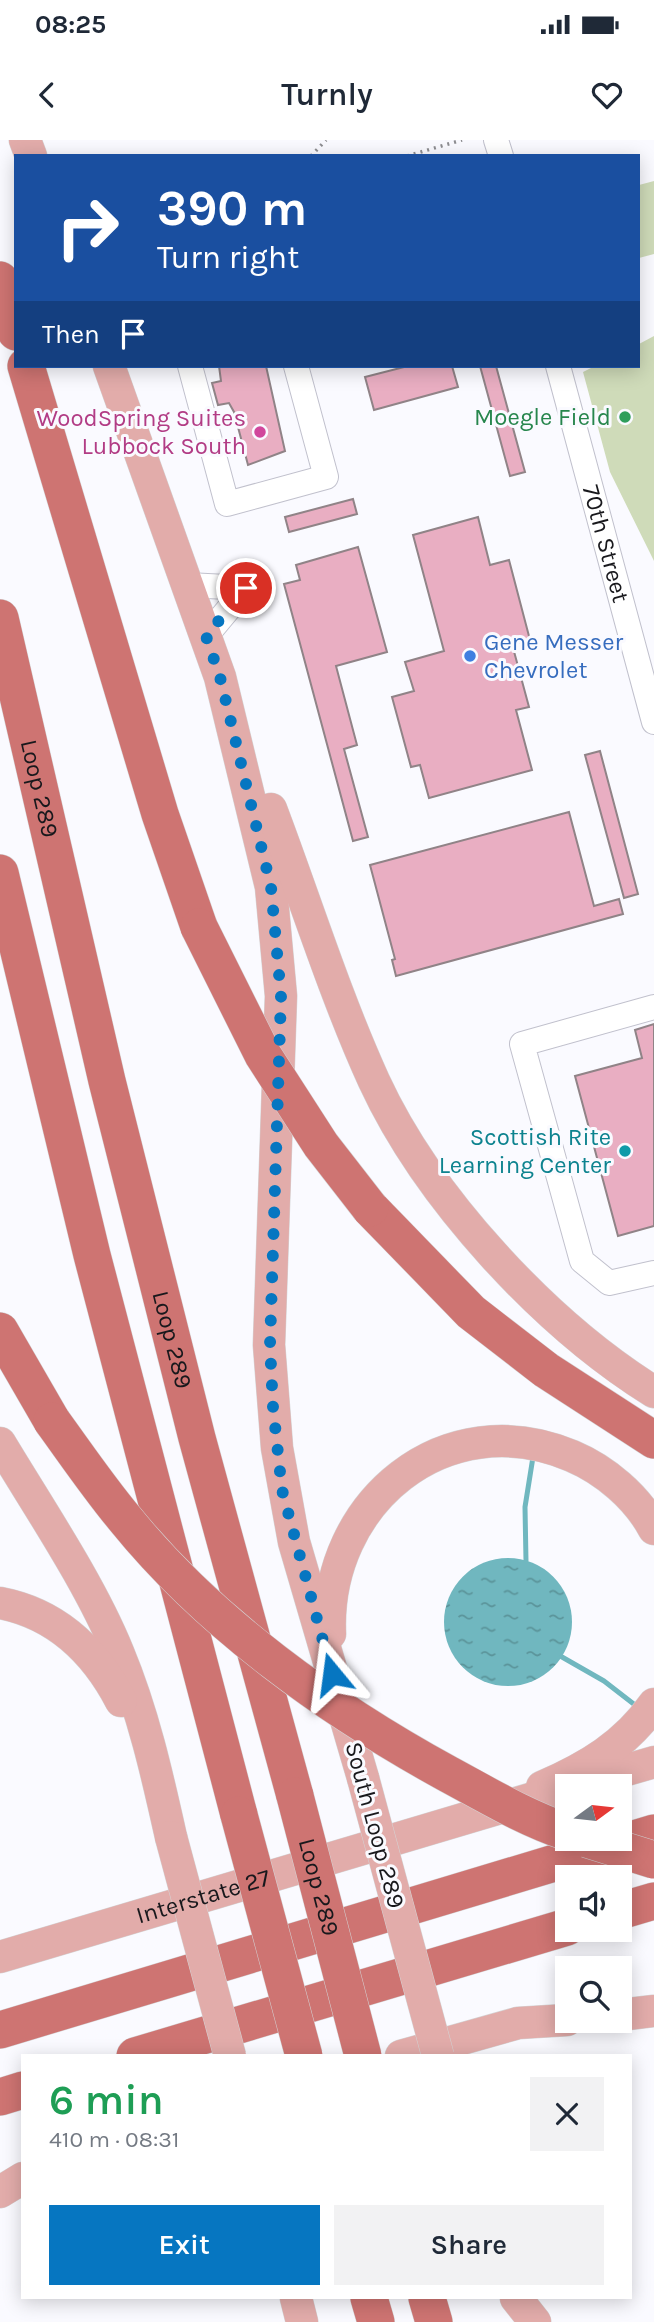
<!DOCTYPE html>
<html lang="en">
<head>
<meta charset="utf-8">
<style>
  :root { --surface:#fff; --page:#f2f2f3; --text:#1f2937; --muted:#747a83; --accent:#0676c1 }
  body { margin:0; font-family:Karla,sans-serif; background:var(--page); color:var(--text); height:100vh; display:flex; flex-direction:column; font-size:26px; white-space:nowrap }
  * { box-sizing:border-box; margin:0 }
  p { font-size:23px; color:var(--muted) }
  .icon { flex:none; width:38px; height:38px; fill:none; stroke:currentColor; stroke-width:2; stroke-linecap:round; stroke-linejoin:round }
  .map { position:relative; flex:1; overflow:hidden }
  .details { position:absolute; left:21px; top:1914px; width:611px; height:245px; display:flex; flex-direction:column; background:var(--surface); border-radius:0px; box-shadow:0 4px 18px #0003 }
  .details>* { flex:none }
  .banner { position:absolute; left:14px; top:14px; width:626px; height:214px; border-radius:0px; box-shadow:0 4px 18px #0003; background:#1a4fa0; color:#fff; overflow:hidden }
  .needle { width:46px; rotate:75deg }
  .controls { position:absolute; left:555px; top:1634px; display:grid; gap:14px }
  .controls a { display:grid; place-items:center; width:77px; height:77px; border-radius:0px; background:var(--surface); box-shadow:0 4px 18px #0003; font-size:35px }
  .pin { position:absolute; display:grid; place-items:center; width:60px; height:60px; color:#fff; margin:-30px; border:4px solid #fff; border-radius:50%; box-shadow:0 2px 7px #0007 }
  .me { position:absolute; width:77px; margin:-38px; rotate:344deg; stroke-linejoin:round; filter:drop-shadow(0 0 5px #0008) }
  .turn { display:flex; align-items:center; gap:24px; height:147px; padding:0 28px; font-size:32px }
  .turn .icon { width:91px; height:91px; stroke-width:2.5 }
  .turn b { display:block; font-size:49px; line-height:60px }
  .then { display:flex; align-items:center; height:66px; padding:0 28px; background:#0003; gap:14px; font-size:26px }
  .round { display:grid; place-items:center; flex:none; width:74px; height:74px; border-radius:0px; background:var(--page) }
  .headline { display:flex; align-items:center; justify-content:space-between; height:119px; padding:0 28px }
  h1 { font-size:42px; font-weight:600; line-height:52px; color:#1e9e55 }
  .primary-button { display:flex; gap:14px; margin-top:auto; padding:14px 28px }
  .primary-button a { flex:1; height:80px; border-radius:0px; background:var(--accent); color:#fff; font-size:28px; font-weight:600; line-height:80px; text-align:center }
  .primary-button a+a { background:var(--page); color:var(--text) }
  .status { display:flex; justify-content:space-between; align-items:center; height:49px; padding:0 35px; background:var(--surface); direction:ltr }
  .status svg { height:19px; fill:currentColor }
  header { display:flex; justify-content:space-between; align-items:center; height:91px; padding:0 28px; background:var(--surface); font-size:32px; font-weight:600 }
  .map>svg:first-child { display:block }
</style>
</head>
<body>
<div class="status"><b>08:25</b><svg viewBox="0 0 49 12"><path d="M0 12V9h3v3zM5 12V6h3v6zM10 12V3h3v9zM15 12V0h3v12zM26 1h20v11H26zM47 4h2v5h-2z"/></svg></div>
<header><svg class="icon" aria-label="back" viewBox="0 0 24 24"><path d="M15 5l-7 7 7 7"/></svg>Turnly<svg class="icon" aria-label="heart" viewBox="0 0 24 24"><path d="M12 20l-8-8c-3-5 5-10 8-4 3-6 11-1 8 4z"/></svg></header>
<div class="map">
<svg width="654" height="2182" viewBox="0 0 654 2182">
  <defs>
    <pattern id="water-ripples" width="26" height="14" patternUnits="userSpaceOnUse" patternTransform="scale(1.75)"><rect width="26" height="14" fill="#70b7bf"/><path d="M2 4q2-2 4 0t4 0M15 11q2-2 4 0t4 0" fill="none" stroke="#5b949a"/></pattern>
  </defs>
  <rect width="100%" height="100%" fill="#fafaff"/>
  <g fill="#cfdbb9">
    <polygon points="654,41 654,114 639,118 639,45"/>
    <polygon points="654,196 654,421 610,332 583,232 595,226 639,226 639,204"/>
  </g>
  <circle fill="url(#water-ripples)" cx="508" cy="1482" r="64"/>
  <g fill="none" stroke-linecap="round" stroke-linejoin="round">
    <g stroke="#70b7bf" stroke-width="5">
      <polyline points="526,1421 525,1367 533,1317"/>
      <polyline points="562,1517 604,1541 635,1565"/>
    </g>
  </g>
  <g fill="#e9aec2" stroke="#908387" stroke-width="2">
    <polygon points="219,226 266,226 285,311 248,325 234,272 229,263 218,265 212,243 221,241"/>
    <polygon points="408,226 452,226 458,247 374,270 365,237"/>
    <polygon points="480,226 496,226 525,332 510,336"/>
    <polygon points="353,359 357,374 289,392 285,377"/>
    <polygon points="478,377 490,425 509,420 530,500 512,504 529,567 516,570 532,630 429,658 420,625 411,627 392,557 414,551 405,522 444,511 413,395"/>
    <polygon points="358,407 387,512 336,526 357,605 344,609 368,697 353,701 284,444 300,440 296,425"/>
    <polygon points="600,611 638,754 624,758 585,615"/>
    <polygon points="569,672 594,766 619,759 623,774 396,836 392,820 395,819 370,725"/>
    <polygon points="654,884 654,1086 618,1096 575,936 642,918 635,890"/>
  </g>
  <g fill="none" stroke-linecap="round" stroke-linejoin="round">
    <g stroke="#c1c1cd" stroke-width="26">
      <g id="minor">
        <polyline points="496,0 501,16"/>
        <polyline points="190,226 227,364 326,337 296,226"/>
        <path id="s1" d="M558,226L654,582"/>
        <polyline points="188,445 246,448 206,496"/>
        <polyline points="654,867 522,904 582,1121 609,1143 654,1133"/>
      </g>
    </g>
    <g stroke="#d5d5d6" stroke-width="33">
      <g id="major">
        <polyline points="25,0 31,16"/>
        <polyline points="109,226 220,537 271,747 281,856 269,1205 277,1308 294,1402 363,1638"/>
        <path d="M271,669C305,759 334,853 374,941C428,1058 545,1184 654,1252"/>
        <path d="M0,1303C39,1368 90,1443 118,1512C143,1572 157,1634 171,1697"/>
        <path d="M0,1463C57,1474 95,1511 121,1561"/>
        <path d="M330,1494C324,1363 445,1262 572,1316C605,1330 637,1357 654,1389"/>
        <polyline points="578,1644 654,1622"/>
        <path d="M542,1647C588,1627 625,1605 654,1564"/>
        <path id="s2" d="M0,1817L567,1648"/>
        <polyline points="620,1875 654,1871"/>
        <polyline points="401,1916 518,1883 567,1880"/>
        <polyline points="0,2052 23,2038"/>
        <polyline points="296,2158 302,2182"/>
        <polyline points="516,2158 535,2182"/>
      </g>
    </g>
    <g stroke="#d5d5d6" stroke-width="38">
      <g id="highway">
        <polyline points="0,140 16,192"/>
        <polyline points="26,226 160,674 199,787"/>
        <path id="s3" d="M0,478L107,941L197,1298L295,1656"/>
        <polyline points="0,733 92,1115 239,1675"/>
        <polyline points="370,1068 471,1172 546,1230 654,1300"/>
        <polyline points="0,1191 52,1281"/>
        <polyline points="620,1771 654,1761"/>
        <polyline points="0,1890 654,1693"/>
        <polyline points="135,1916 567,1787"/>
        <polyline points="0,1957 23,1950"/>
        <polyline points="369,2158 376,2182"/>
        <polyline points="427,2158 434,2182"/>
      </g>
    </g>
    <g stroke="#8d8d91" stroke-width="3.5" stroke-dasharray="2 5" stroke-linecap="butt">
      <polyline points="311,16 326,0"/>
      <polyline points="407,16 462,0"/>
    </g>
    <use href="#minor" stroke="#fff" stroke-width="24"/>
    <use href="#major" stroke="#e2acaa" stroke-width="32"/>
    <use href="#highway" stroke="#ce7472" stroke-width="37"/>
    <g stroke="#d5d5d6" stroke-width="33" stroke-linecap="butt">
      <g id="major-bridge">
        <polyline points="363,1638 438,1916"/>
        <polyline points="171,1697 230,1916"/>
      </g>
    </g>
    <g stroke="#d5d5d6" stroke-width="38" stroke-linecap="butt">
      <g id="highway-bridge">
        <polyline points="199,787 263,915 321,1005 370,1068"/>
        <path d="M52,1281C76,1314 99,1348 125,1379C210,1484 331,1570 448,1634C487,1655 525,1678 567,1692"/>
        <path id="s4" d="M295,1656L363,1916"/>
        <polyline points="239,1675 304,1916"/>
        <polyline points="587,1699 654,1720"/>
      </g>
    </g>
    <use href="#major-bridge" stroke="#e2acaa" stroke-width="32"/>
    <use href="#highway-bridge" stroke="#ce7472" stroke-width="37"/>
  </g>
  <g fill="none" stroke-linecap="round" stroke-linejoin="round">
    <polyline stroke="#0676c1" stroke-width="12" stroke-dasharray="0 21.6" points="246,448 206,496 220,537 271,747 281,856 270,1205 273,1267 282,1350 332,1534"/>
  </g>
  <circle fill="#2e9e5b" stroke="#fafaff" stroke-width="2.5" cx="625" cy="277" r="7"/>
  <circle fill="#d1479c" stroke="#fafaff" stroke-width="2.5" cx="260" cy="292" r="7"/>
  <circle fill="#3f7fe0" stroke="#fafaff" stroke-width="2.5" cx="470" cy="516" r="7"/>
  <circle fill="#0f9aa8" stroke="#fafaff" stroke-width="2.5" cx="625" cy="1011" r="7"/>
  <g text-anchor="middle" stroke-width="6" stroke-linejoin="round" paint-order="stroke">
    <g font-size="24" fill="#27864d" stroke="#fafaff" text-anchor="end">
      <text x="611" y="285">Moegle Field</text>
    </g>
    <g font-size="24" fill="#b23c85" stroke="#fafaff" text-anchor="end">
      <text x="246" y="286">WoodSpring Suites<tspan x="246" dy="28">Lubbock South</tspan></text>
    </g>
    <g font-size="24" fill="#18181c" stroke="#fafaff">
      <text dy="8" stroke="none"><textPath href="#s1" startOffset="184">70th Street</textPath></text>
      <text dy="8" stroke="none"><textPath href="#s3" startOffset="175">Loop 289</textPath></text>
      <text dy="8" stroke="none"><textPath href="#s3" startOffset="742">Loop 289</textPath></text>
      <text transform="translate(375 1685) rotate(75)" y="8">South Loop 289</text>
      <text dy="8" stroke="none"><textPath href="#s4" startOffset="94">Loop 289</textPath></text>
      <text dy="8" stroke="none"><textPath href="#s2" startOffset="212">Interstate 27</textPath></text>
    </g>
    <g font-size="24" fill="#366cbe" stroke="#fafaff" text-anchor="start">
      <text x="484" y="510">Gene Messer<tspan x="484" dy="28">Chevrolet</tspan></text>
    </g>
    <g font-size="24" fill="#0d838f" stroke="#fafaff" text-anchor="end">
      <text x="611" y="1005">Scottish Rite<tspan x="611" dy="28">Learning Center</tspan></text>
    </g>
  </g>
</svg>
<div class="controls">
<a><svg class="needle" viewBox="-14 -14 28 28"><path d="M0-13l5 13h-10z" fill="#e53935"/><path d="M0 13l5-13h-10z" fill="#747a83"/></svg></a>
<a><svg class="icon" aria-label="sound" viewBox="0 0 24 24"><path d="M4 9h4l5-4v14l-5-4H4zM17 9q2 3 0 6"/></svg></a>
<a><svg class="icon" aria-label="search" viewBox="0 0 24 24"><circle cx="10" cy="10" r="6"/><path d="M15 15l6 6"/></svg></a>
</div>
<div class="pin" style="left:246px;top:448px;background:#d93025"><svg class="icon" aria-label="arrive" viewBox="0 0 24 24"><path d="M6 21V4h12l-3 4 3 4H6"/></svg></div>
<svg class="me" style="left:332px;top:1534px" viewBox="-20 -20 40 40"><path d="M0-17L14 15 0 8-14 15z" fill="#0676c1" stroke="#fff" stroke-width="4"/></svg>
<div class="banner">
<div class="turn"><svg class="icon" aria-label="right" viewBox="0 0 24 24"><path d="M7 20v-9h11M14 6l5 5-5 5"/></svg><div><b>390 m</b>Turn right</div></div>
<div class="then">Then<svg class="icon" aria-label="arrive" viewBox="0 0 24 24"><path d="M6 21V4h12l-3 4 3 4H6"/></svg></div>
</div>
<section class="details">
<div class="headline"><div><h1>6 min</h1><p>410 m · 08:31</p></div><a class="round"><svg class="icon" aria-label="close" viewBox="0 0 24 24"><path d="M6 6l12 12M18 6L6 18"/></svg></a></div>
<div class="primary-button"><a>Exit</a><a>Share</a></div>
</section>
</div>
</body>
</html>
